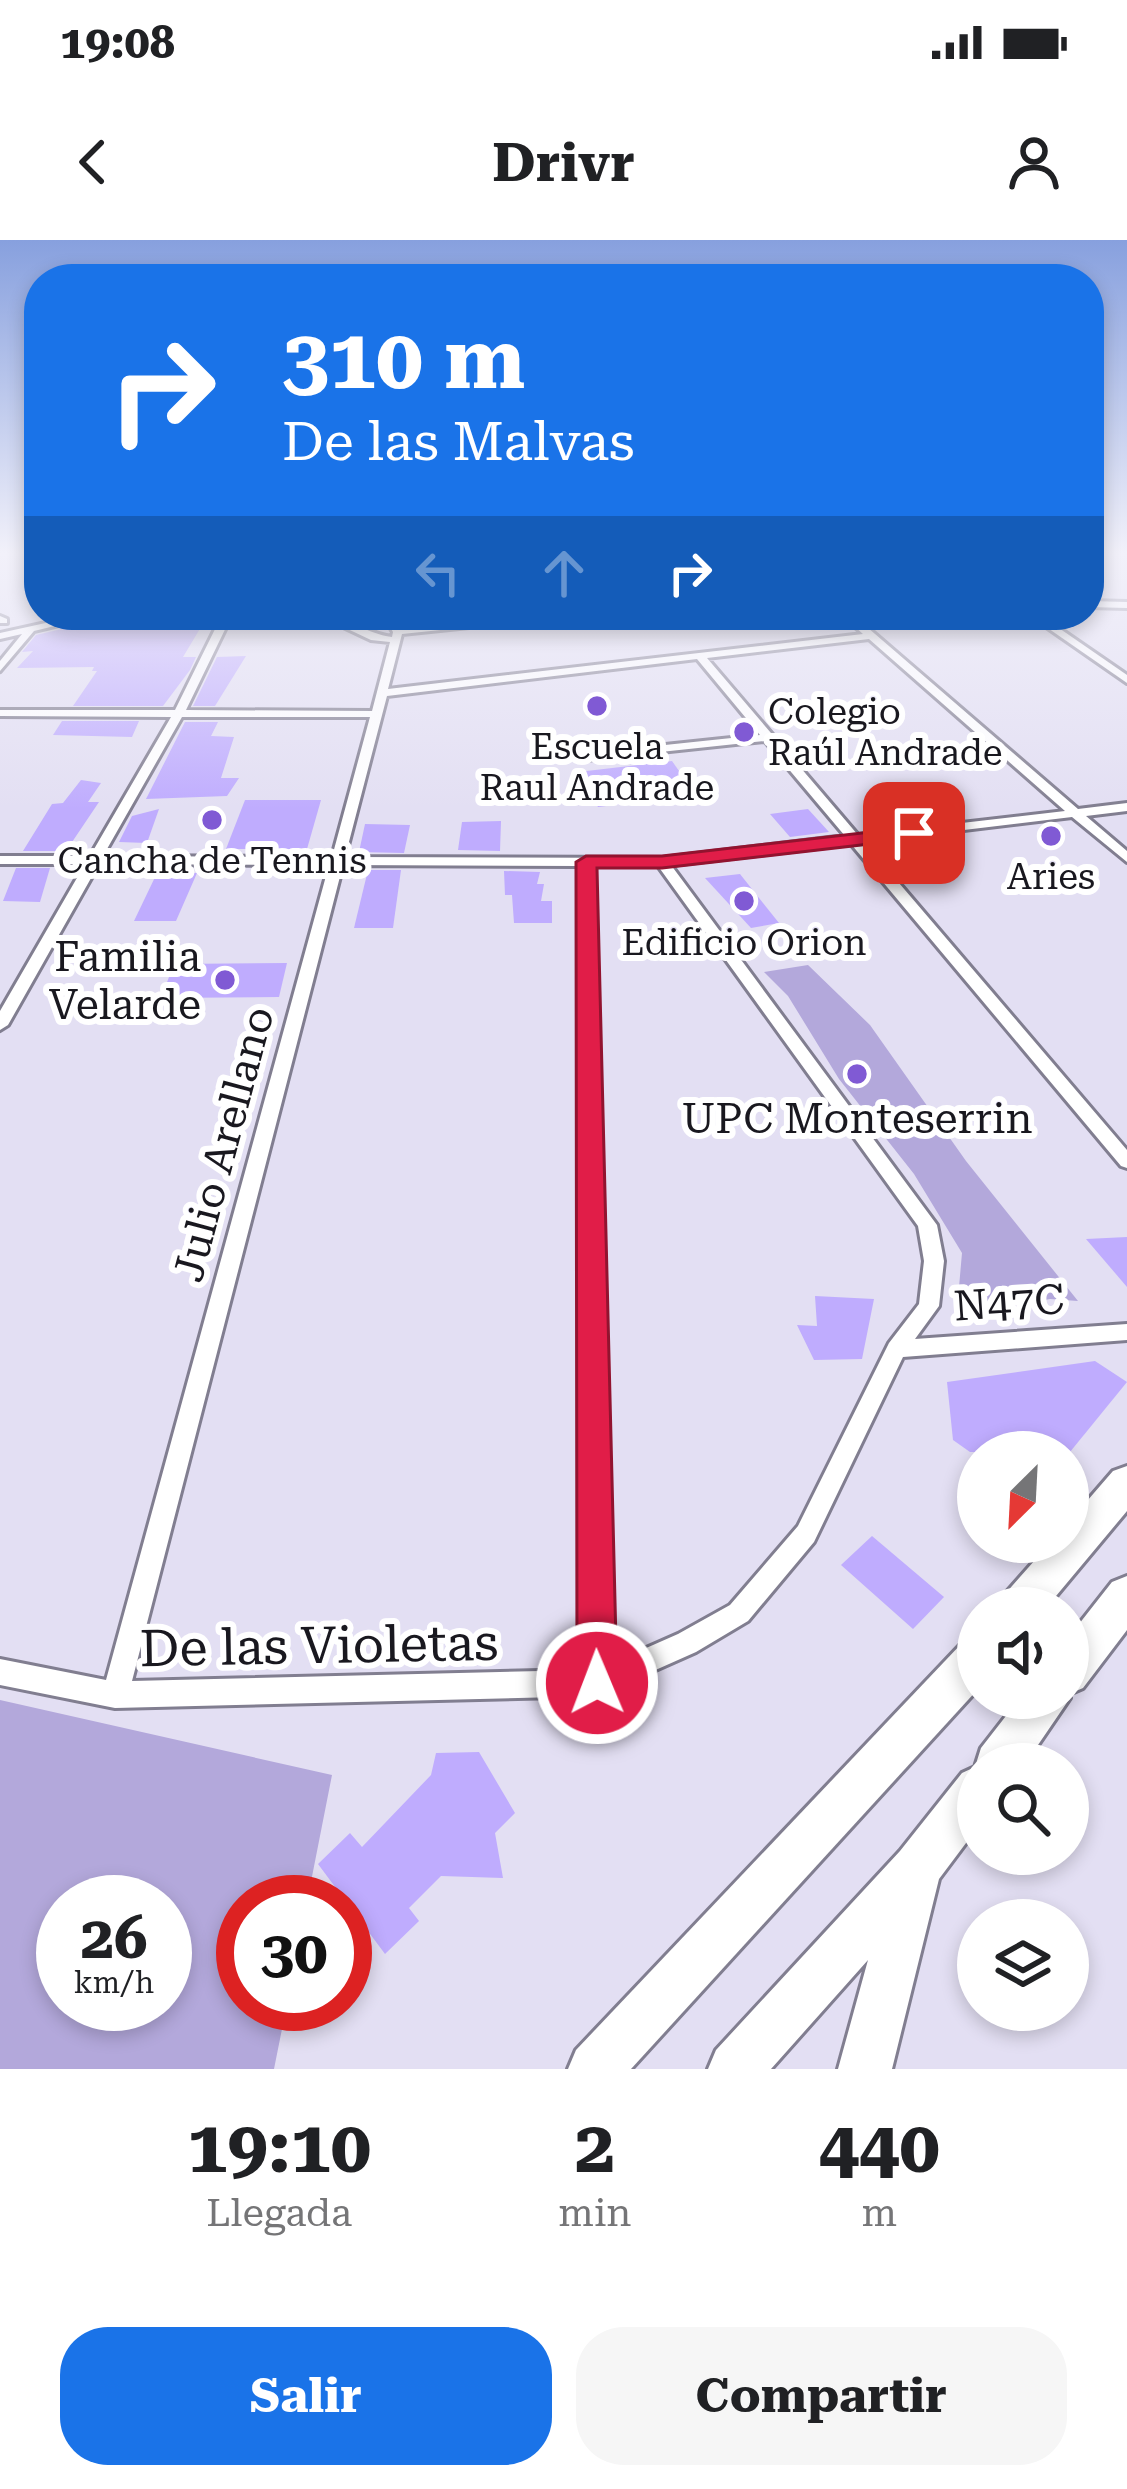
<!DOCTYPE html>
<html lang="es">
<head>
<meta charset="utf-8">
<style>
  :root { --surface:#fff; --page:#f6f6f6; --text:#202124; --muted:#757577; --accent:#1a73e8 }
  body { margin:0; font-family:"Roboto Serif",serif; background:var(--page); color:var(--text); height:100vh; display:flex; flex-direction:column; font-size:45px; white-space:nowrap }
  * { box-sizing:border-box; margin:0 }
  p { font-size:39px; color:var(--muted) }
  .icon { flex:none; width:66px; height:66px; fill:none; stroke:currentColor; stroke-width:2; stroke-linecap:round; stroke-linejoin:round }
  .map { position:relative; height:1829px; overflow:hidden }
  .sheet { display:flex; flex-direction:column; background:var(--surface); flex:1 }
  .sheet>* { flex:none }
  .banner { position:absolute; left:24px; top:24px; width:1080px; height:366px; border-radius:48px; box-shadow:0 6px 18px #0003; background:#1a73e8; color:#fff; overflow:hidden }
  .needle { width:78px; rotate:204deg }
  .buttons { position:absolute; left:957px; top:1191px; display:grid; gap:24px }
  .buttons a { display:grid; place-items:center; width:132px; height:132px; border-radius:50%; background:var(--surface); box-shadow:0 6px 18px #0003; font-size:60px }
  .speed { position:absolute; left:36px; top:1635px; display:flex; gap:24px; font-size:60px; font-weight:700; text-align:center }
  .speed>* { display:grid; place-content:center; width:156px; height:156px; border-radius:50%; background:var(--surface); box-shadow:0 6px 18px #0003; line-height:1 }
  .speed small { font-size:30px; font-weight:400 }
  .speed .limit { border:18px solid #d22; background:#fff; color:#111 }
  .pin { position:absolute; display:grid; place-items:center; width:102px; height:102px; color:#fff; margin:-51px; border-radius:24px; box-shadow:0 6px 18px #0006 }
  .me { position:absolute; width:132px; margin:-66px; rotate:359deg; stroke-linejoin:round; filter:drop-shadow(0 0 9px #0008) }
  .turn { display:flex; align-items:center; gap:42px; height:252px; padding:0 60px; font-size:54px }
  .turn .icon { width:156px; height:156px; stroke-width:2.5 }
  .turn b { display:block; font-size:84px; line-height:102px }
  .lanes { display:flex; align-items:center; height:114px; padding:0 60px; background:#0003; justify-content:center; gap:60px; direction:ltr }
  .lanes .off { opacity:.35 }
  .eta { display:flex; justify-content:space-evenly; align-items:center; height:204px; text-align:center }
  .eta b { font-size:72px; font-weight:700; line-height:84px }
  .cta { display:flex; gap:24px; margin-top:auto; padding:24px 60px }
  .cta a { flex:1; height:138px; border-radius:48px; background:var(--accent); color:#fff; font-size:48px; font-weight:700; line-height:138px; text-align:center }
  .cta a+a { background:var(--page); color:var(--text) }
  .status { display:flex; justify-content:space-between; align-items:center; height:84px; padding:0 60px; background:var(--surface); direction:ltr }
  .status svg { height:33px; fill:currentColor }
  header { display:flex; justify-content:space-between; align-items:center; height:156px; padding:0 60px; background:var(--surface); font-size:54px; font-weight:700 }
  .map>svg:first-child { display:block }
</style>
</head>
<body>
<div class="status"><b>19:08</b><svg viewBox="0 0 49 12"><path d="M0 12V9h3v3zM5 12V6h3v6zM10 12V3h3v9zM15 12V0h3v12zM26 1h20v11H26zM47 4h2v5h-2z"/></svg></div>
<header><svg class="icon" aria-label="back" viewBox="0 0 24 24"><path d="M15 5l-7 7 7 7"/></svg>Drivr<svg class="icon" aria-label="person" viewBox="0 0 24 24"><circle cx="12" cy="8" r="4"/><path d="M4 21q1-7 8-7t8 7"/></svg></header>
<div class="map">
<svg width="1127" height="1829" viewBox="0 0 1127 1829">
  <rect width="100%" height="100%" fill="#e3dff3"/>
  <g fill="#b3a8db" fill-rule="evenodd">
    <polygon points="808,725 870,785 966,921 1078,1061 1050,1059 1019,1065 1014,1077 956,1081 962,1013 914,934 839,839 788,756 764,732"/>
    <path d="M0,1460L332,1535L307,1662H243V1764H287L274,1829H0ZM63,1662H165V1764H63Z"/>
  </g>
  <g fill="#bfacfe">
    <polygon points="96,381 204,382 183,417 196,417 190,430 163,466 73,466 97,431 92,431 94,427 17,428 33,411 22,412 36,395"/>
    <polygon points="246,416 215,466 193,466 217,417"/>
    <polygon points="62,481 139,481 132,497 53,495"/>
    <polygon points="185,482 218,482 211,496 234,497 221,538 239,538 227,556 146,559"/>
    <polygon points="672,521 696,555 598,567 578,532"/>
    <polygon points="81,540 101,543 88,562 99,562 66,611 23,611 52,564 63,563"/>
    <polygon points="245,560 321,560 307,609 226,609"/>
    <polygon points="159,569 147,603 119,602 132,576"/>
    <polygon points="808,569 829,592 790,597 770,574"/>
    <polygon points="501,581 500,611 458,610 462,582"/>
    <polygon points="365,584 410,585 404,613 359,612"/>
    <polygon points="16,628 50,628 40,662 3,661"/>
    <polygon points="368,630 401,630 393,688 354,688"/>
    <polygon points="504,631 540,632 537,644 544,644 541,661 552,661 552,683 514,683 512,655 505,655"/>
    <polygon points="157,633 197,633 176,681 134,681"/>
    <polygon points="740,634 779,683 751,688 705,638"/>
    <polygon points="287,723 279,757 161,758 174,724"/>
    <polygon points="1127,997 1127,1047 1086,999"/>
    <polygon points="815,1056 874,1059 862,1119 814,1120 797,1085 817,1086"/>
    <polygon points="1095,1121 1127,1142 1070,1212 970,1212 953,1200 947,1142"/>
    <polygon points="872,1296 944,1357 913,1389 841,1325"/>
    <polygon points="479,1512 515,1573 495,1593 503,1638 441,1636 409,1668 419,1681 385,1714 318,1624 350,1593 362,1607 431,1535 436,1513"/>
  </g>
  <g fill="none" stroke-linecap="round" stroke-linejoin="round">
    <g stroke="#817e90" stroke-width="6">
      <g id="minor">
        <polygon points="1089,361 1127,362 1127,368 1089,367"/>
        <polygon points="82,375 100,375 34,391 0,431 0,421 22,394 0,399 0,393"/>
        <path d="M222,375H232L186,470L372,471L390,402L371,400L318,375C344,375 366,394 392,397L393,392L383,375H393L401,389L528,375H559L554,378L402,394L388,449L863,394L842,375H853L1078,569L1127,563V571L1086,576L1127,611V622L1072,577L864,602L1127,910V928L1121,926L851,604L671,625L937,985L944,1021L939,1066L915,1099L1127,1084V1100L903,1117L814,1302L748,1381L696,1412L597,1456L115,1468L0,1445V1419L106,1440L329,625L99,624L8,785L0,790V771L85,624H0V616H90L171,477L0,476V470H175ZM869,399L1065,571L858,595L707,418ZM697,419L760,495L589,513L583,517L585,520L765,501L845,596L662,618L345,617L387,456ZM182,477H370L332,617L103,616ZM343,625L580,626L584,1430L132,1441ZM594,626H658L918,986L924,1021L919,1064L889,1103L798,1286L730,1365L678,1394L610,1424Z"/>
        <polygon points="1029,375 1040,375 1127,435 1127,443"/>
        <polygon points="0,376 7,379 7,383 0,383"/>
      </g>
    </g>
    <g stroke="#817e90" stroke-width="6">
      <g id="primary">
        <polygon points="1127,1226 1127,1271 1046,1368 999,1368 1005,1354 1051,1302 1068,1302 1068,1283 1113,1231"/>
        <polygon points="1127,1336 1127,1390 1083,1448 1069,1454 1070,1458 1025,1524 978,1524 978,1587 939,1639 892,1829 838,1829 868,1720 771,1829 708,1829 716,1810 900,1611 962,1533 975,1527 981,1508 1020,1458 1068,1458 1068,1398 1112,1342"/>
        <polygon points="978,1396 978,1449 631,1829 568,1829 576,1810 963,1402"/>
      </g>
    </g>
    <use href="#minor" fill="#fff" fill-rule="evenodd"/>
    <use href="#primary" fill="#fff" fill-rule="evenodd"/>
  </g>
  <linearGradient id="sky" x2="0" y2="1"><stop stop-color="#87a0de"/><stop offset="0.55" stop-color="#f2f1fa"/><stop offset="1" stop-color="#f2f1fa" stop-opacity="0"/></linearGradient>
  <rect width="1127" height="569" fill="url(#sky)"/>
  <polygon fill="#e11d48" stroke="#92132f" stroke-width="3" points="914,587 924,593 921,598 662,628 597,628 617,1443 611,1457 597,1463 583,1457 577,1443 576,622 586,616 662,616"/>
  <g fill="#805ad4" stroke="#fff" stroke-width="4.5">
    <circle cx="597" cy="466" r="12"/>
    <circle cx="744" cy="492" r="12"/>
    <circle cx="212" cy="580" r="12"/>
    <circle cx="1051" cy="596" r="12"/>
    <circle cx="744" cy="661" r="12"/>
    <circle cx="225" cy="740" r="12"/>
    <circle cx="857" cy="834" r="12"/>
  </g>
  <g text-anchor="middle" stroke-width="12" stroke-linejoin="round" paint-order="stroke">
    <g font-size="36" fill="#19181f" stroke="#fff">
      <text x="768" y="484" text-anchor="start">Colegio<tspan x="768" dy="41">Raúl Andrade</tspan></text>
      <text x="597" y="519">Escuela<tspan x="597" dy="41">Raul Andrade</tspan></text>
      <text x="212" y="633">Cancha de Tennis</text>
      <text x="1051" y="649">Aries</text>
      <text x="744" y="715">Edificio Orion</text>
    </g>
    <g font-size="42" fill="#19181f" stroke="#fff" text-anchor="end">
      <text x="201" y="731">Familia<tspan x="201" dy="48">Velarde</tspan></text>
      <text x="857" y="893" text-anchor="middle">UPC Monteserrin</text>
    </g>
    <g font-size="42" fill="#19181f" stroke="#fff">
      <text transform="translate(223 904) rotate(-75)" y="15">Julio Arellano</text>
      <text transform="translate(1009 1062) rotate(-4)" y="15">N47C</text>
    </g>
    <g font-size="51" fill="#19181f" stroke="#fff">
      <text transform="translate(319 1405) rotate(-1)" y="18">De las Violetas</text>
    </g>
  </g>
</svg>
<div class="buttons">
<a><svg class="needle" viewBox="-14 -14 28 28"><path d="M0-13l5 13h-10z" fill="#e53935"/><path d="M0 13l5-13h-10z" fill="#757577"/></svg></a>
<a><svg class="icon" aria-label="sound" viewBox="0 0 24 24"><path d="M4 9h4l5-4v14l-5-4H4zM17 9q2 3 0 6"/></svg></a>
<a><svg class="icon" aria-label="search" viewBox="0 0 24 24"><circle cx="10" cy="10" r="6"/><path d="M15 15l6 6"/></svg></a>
<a><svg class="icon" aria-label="layers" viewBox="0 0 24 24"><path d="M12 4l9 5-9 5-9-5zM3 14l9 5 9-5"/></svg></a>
</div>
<div class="speed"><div>26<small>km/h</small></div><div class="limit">30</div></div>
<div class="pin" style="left:914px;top:593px;background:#d93025"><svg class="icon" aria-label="arrive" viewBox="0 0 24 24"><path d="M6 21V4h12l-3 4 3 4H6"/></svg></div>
<svg class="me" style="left:597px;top:1443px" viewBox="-20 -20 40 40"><circle r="17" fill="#e11d48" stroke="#fff" stroke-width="3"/><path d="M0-11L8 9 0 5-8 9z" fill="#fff"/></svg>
<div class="banner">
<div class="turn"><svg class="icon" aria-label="right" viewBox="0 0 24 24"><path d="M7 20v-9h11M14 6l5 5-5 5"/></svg><div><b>310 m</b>De las Malvas</div></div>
<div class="lanes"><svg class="icon off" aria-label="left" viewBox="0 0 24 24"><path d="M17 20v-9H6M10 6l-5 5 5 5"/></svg><svg class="icon off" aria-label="ahead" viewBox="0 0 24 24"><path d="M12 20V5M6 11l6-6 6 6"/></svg><svg class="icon" aria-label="right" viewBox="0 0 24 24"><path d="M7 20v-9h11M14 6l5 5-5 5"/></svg></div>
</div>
</div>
<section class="sheet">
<div class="eta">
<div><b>19:10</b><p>Llegada</p></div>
<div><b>2</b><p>min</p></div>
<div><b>440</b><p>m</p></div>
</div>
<div class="cta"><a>Salir</a><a>Compartir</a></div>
</section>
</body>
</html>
